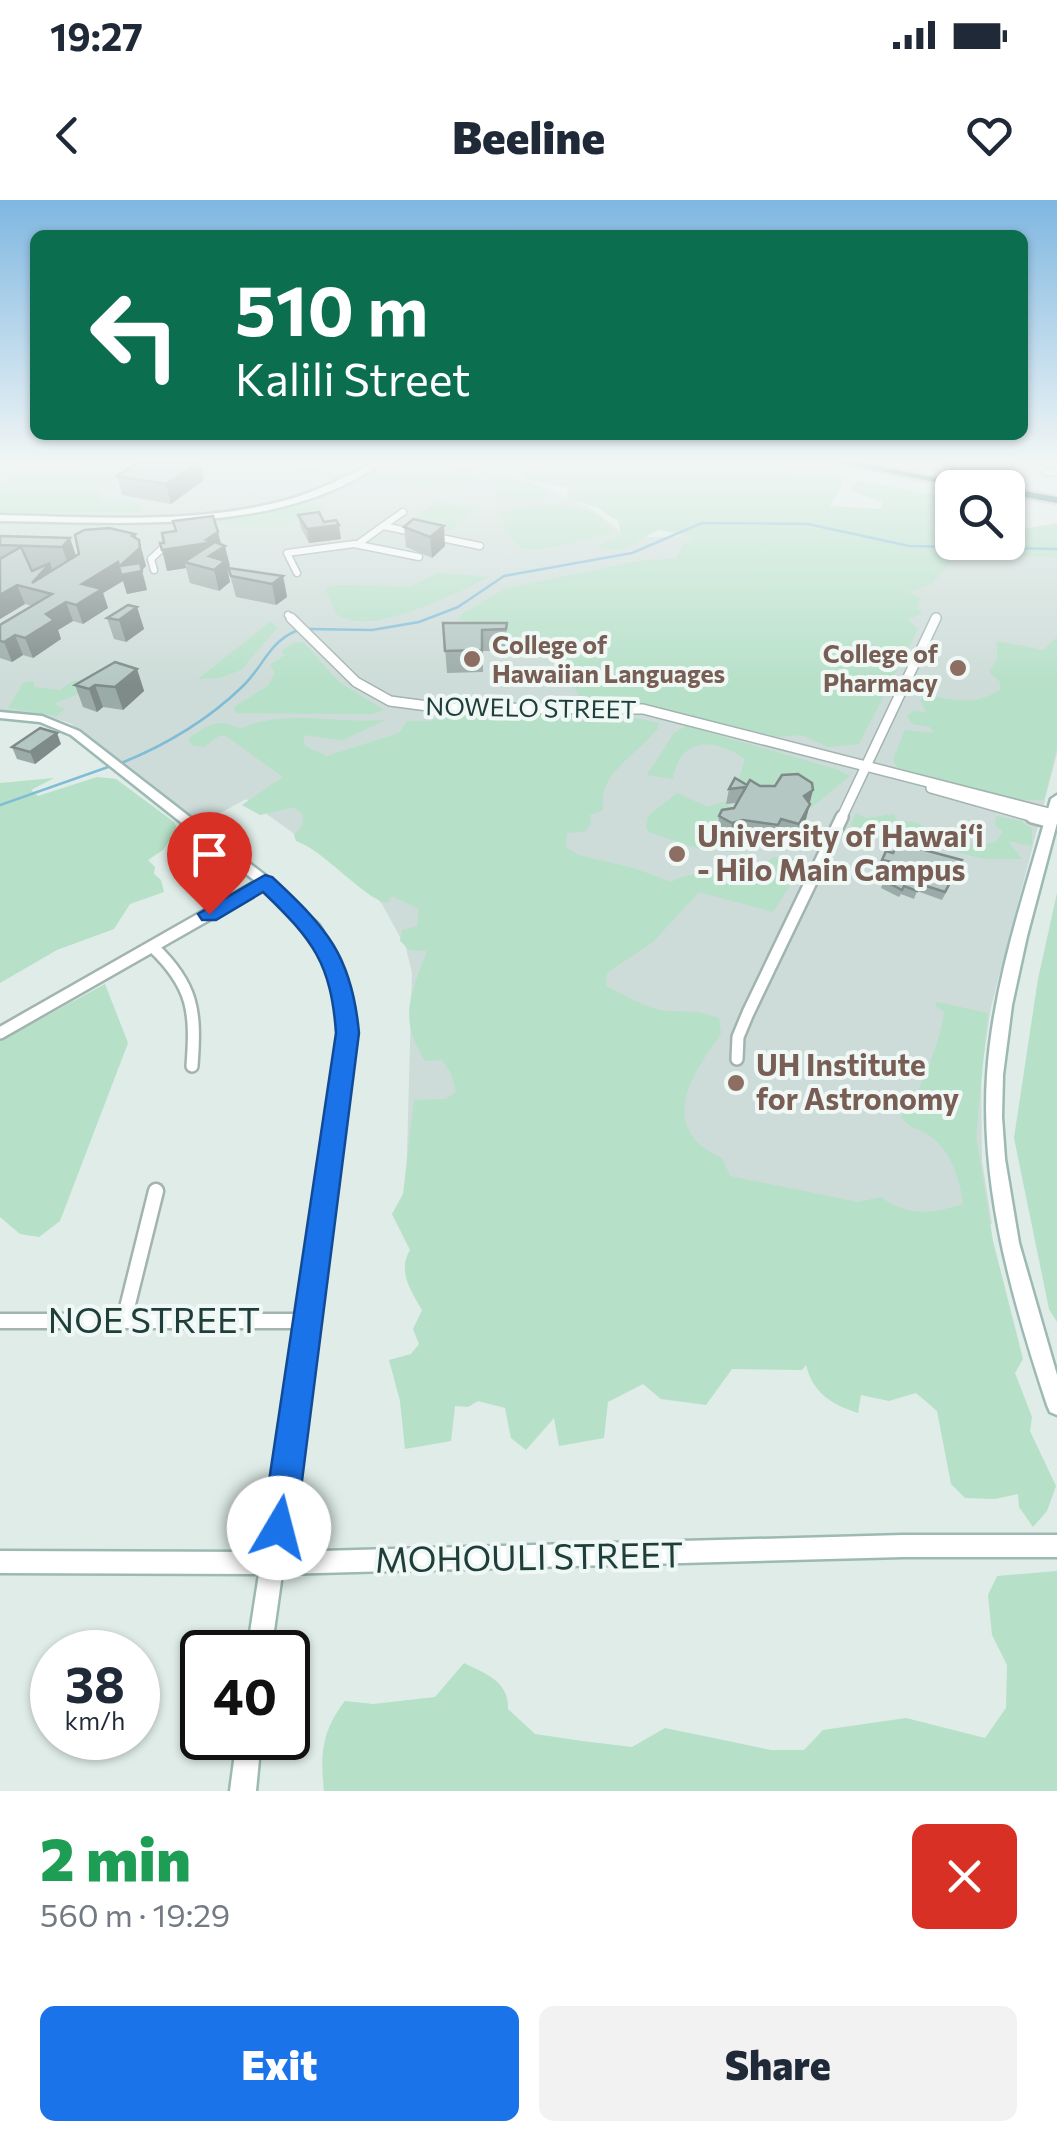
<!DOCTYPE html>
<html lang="en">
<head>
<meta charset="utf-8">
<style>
  :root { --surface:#fff; --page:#f2f2f3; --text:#1f2937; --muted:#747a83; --accent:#1a73e8 }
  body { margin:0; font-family:Commissioner,sans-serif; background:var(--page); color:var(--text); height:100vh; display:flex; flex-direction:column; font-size:38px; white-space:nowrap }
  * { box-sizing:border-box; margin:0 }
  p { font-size:32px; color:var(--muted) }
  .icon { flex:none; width:55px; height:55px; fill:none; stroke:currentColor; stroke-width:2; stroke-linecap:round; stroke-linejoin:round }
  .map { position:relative; height:1591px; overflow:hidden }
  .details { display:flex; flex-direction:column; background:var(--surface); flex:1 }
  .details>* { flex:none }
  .hud { position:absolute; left:30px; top:30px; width:998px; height:210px; border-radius:15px; box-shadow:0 2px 8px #0004; background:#0b6e4f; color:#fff; overflow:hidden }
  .tools { position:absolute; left:935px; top:270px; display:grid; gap:20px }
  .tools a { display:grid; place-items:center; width:90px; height:90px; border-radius:15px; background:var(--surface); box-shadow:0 2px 8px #0004; font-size:50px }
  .speed { position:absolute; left:30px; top:1430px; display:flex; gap:20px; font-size:50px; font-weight:700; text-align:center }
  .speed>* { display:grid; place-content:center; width:130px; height:130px; border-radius:50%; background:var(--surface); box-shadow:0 2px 8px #0004; line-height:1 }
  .speed small { font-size:25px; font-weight:400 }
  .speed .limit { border:5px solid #111; border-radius:15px; background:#fff; color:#111 }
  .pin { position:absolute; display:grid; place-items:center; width:85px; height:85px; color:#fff; margin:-102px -42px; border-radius:50% 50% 50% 0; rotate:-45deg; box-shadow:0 0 10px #0007 }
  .pin .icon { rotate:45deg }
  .me { position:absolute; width:110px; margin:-55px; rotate:8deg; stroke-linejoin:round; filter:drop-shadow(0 0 8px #0008) }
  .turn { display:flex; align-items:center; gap:35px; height:210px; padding:0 40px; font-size:45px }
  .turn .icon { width:130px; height:130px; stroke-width:2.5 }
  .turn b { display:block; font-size:70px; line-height:85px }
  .round { display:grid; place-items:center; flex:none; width:105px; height:105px; border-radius:15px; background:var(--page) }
  .headline { display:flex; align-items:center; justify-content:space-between; height:170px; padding:0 40px }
  h1 { font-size:60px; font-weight:800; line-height:75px; color:#1e9e55 }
  .primary-button { display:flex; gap:20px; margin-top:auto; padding:20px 40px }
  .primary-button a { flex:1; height:115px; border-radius:15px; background:var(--accent); color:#fff; font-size:40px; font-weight:800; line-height:115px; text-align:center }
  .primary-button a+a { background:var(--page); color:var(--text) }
  .status { display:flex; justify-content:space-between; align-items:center; height:70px; padding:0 50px; background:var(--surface); direction:ltr }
  .status svg { height:28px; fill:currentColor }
  header { display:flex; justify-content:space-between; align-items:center; height:130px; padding:0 40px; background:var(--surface); font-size:45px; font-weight:800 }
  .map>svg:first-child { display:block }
</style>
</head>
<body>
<div class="status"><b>19:27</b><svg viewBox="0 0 49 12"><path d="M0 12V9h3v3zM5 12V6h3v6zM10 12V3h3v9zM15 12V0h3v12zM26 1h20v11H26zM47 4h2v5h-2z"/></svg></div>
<header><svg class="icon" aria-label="back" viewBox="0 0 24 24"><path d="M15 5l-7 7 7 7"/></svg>Beeline<svg class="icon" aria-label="heart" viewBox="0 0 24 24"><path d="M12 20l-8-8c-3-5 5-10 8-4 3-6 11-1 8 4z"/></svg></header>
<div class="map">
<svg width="1057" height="1591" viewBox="0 0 1057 1591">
  <rect width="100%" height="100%" fill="#dfece8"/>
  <polygon fill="#cddcd8" points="0,263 285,263 359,277 381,263 441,263 526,280 592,309 619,330 646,337 675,337 696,329 877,346 1057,353 1057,553 991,807 981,874 982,961 992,1024 406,990 412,773 406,748 382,704 365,685 246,599 202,623 70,523 36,513 0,511"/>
  <g fill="#b6e0c8">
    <polygon points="101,263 160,263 125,273 98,290 102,296 100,300 136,302 142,312 0,313 0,290 14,274 114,268 73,267"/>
    <polygon points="393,263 433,263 480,272 451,294 370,278"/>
    <path d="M559,263H771C789,269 802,283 822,273L845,279L830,306L880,309L883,302L851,291L857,281L952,298V322L935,327L952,333V341L947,344L958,349L1008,342L1009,324L1028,328L1057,323V357L965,355L953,359L932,384L909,392L920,398L917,406L922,414L908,419L918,429L859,544L828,547L801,535L779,537L640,504L583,503L556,452L561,449C542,432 534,441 515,437C496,432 478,425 459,420L462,414L504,389L638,361L676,358L683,345L694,337L660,330C640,336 623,360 597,346L621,334L618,321L598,308L570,299L566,296L570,288L524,279L526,270L549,272L545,266Z"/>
    <polygon points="499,278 525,281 545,292 546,299 494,298 494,279"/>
    <path d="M303,300L323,308C311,323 264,327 247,327C234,327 224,321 208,323L210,329L218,330L185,332L195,319L240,314Z"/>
    <polygon points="437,301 475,309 448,331 410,323"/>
    <path d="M553,304C575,306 605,310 612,334L537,350L520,348L508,334L500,313L524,306Z"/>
    <path d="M437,373L490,377C454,393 375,437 337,415L325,388L338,385L410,387Z"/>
    <polygon points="271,421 277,428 241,470 220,478 198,479"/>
    <path d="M1057,437V547L1044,600H1017L897,568L893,559L905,530L934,533L930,527L912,524L907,516L914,510L927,513L920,500L927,495C954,500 975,506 1000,490V482L989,472L997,459V441L1043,450Z"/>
    <polygon points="295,442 304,443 339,482 384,510 372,514 236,513 234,507 269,485 275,472 270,465 285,455 281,451"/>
    <polygon points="95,479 83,492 53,504 65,509 57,516 8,508 23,483 33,481 35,487 60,490 73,481"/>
    <path d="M611,513L659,523L658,528C639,554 597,572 603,610L590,615L591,624L584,632L567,633L566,647L578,655L634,668L671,682C709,661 735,692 773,657L794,658L800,669L773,712L699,692L653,742L607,773L606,786C625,795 648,810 669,811C690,812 697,810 719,818L721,834C691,875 656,929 722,958L730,976L858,1002L881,997C908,1017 931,1014 963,1004C960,980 951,948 927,934C916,928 910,928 901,917C918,900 942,837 944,812L935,806L937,802L988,813L976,935L993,1041L1023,1159L1015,1173L1032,1217L1030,1231L1056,1286L1047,1311L1033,1327L1019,1307L1018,1294L995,1299L965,1298L951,1284L937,1211L916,1193L889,1201L861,1195L858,1213C831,1204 813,1193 806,1165L802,1170L732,1169L706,1205L661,1199L643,1184L608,1202L604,1238L559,1246L554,1218L526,1250L511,1238L505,1208L478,1201L468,1207L455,1206L451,1241L405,1249L400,1201L389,1160L411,1154L419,1144L413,1129L422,1110C411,1091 397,1071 410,1050L392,1014L403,994L414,900L445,899L456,892L451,873L442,860L425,861C398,818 410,796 427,751L410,750L400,741L402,730L417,726L419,709L392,696L387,703C364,699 325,651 296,641L294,635L302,626L303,615L294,607L260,615L242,605L283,577L226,536H219L204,547L191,545L188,539C206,526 219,516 240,529C283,508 340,524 385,520L343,540L303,535L305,546L327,556L399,533L407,521H432L440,515Z"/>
    <path d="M686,526L839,570L850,576L811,608L806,606L812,596L809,589C794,583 779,574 767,589L736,588L745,559C712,535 679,539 673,579L647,575L674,533Z"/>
    <polygon points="97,577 116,579 174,622 177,628 163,650 148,660 155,667 154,674 161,680 164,692 130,704 114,729 57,750 0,783 0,583 54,578 31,590 38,596"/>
    <polygon points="677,593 708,607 726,601 732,612 714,621 712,632 739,643 736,652 725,652 731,641 712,636 706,646 711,648 709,652 651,633 646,628 648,616"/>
    <path d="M856,613L866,618L894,614L896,620L919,623C935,641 972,649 995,642L1003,632L995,625L996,616L1021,621L1032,629V646L1008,641L1022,659H984L850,626Z"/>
    <polygon points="1057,693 1057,1122 1049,1109 1014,938 1038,779"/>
    <polygon points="105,784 128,843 60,1021 39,1037 20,1034 0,1017 0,841"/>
    <path d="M1057,1371V1591H324C320,1555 322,1530 345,1501L373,1504L435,1497L464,1463C486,1474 509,1481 508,1509L535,1534L582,1541L632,1547L665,1528L771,1550H804L823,1530L906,1518L985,1538L1006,1508L1007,1465L992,1435L988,1395L997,1376Z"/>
  </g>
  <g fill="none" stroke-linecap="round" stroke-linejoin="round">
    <g stroke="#81bcd7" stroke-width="2.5">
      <polyline points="309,429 372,430 419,422 458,407 504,376 632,353 702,323 808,324 909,346 1057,349"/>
      <path d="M119,564C164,546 208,520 243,486C263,467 269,442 296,431"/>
      <polyline points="0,605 111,566"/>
    </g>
    <g stroke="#a2b4b0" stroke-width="9">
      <g id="street-far3">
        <polyline points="1046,272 1057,272"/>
        <polyline points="950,281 960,263"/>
        <polyline points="383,326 403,312"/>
        <polyline points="358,344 383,326 480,346"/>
        <polyline points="154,370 151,359 170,341"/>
        <polyline points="297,373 287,353 354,344 419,357"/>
        <polyline points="288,415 294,421"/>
        <polyline points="935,421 937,417"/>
      </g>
    </g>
    <g stroke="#a2b4b0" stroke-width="12">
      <g id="street-far2">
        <polyline points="291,418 356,482 390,501 443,508 643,509 1053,614"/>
        <polyline points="931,588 1041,619"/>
        <polyline points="841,619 936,418"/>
      </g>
    </g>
    <g stroke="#a2b4b0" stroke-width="16">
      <g id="street-far1">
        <polyline points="1032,617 1051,622"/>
        <path d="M153,747C194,786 196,812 192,866"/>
        <polyline points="0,833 265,682"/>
        <polyline points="737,859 738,837 748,813 842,617"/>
      </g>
    </g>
    <g stroke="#a2b4b0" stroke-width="19">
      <g id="street">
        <polyline points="124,1120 156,991"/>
        <polyline points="0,1121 309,1121"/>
      </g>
    </g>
    <g stroke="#9db9b3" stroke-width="5">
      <g id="secondary">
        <path d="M373,263H382C277,337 122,322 0,321V315C95,317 195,325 287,300C318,291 345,277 373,263Z"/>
        <polygon points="0,512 42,516 79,531 270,679 319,725 339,758 351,793 356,833 285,1352 903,1335 1057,1335 1057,1357 903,1357 282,1374 271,1452 247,1452 259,1374 0,1373 0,1351 262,1352 340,833 337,793 325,758 309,731 260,685 71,535 40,522 0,518"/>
        <path d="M1057,595V623L1027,736L1012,805L1003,875L1002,917L1005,959L1019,1043L1057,1175V1215L1050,1212L1047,1205C1012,1099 980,988 987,875C993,781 1026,689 1051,599Z"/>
        <polygon points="237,1538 261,1538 256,1591 230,1591"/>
      </g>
    </g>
    <g stroke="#c0c9c8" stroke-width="5">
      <g id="highway">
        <polygon points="841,263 861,263 990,288 964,288"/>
        <polygon points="1008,288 1057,297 1057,303 1008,294"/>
      </g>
    </g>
    <use href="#street-far3" stroke="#fff" stroke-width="6"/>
    <use href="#street-far2" stroke="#fff" stroke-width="9"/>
    <use href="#street-far1" stroke="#fff" stroke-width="11"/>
    <use href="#street" stroke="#fff" stroke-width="14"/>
    <use href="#secondary" fill="#fff" fill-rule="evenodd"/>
    <use href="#highway" fill="#286d6a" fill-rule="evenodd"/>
  </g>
  <g fill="#9baba7">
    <polygon points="117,276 204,280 171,304 122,295"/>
    <polygon points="298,315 324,322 341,339 309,343 301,328"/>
    <polygon points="413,319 445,346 432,358 406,347 404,327"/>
    <polygon points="135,334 137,339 139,340 144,359 146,366 142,370 147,390 127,394 123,381 103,393 108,408 83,424 73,421 58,430 61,439 33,458 23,455 12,462 0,458 0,425 32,406 25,404 0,419 0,336 70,338 76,356"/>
    <polygon points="221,344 230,366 227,368 230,382 219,391 190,383 186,368 167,371"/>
    <polygon points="228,368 283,376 287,397 276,405 236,397"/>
    <polygon points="137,407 144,429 126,442 114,439 107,418"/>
    <polygon points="443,423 507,423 506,451 483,451 483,472 447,473"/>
    <polygon points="137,469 144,491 123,510 103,507 97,512 83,507 75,485"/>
    <polygon points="61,544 35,564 17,559 12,547"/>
    <polygon points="747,585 813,590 806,619 795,640 778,634 774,641 740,635 730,638 717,631 719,616 734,608 737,603 726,604 729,589"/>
    <polygon points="882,660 959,668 942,700 917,691 914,699 901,694 899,697 881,688 888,670 879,667"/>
  </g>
  <g fill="#7e8b88">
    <polygon points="198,263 200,263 204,280 171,304 166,284"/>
    <polygon points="339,325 341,339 309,343 307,329"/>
    <polygon points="444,326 445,346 432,358 430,337"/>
    <polygon points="218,332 222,348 225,346 230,366 227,368 230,382 219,391 214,370 184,362 186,368 167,371 162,350 206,340"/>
    <polygon points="135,334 139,349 139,340 146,366 140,372 142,371 147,390 127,394 123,381 103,393 108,408 83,424 76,405 82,384 118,362 120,366 132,336"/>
    <polygon points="70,338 77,359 69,367 62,347"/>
    <polygon points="50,363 56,382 32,383"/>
    <polygon points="283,376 287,397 276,405 272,384"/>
    <polygon points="17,385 25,404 0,419 0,395"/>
    <polygon points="66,402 73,421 58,430 61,439 33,458 25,438 46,414"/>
    <polygon points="137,407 144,429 126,442 119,420"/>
    <polygon points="15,435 23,455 12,462 4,442"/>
    <polygon points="137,469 144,491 123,510 115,487"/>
    <polygon points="95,485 103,507 97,512 89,489"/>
    <polygon points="57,533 61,544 35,564 30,552"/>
    <polygon points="813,590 809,605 804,596"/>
    <polygon points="810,604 806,619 795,640 799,624"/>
    <polygon points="743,620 740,635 730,638 732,623"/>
  </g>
  <g fill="#b4c7c2" stroke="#7e8b88" stroke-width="2.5">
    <polygon points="138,263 198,263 166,284 117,276"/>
    <polygon points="319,312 324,322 336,320 339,325 307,329 298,315"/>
    <polygon points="213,316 218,332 206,340 214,342 162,350 160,343 164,343 162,333 176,331 173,321"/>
    <polygon points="413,319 444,326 430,337 404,327"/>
    <polygon points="109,328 135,334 132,336 139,340 140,348 120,366 140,363 142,371 121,375 118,362 82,384 102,389 76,405 66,402 46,414 54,420 25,438 15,435 4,442 0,441 0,425 52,394 17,385 0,395 0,359 21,347 32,371 50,363 32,383 79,354 75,335 84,330"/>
    <polygon points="0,336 70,338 62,347 0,345"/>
    <polygon points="215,342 225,346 209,356 225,361 214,370 184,362"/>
    <polygon points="228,368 283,376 272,384 231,376"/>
    <polygon points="128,405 137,407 119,420 107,418"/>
    <polygon points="443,423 507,423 506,429 482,430 482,450 445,451"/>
    <polygon points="115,462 137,469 115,487 95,485 89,489 75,485"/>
    <polygon points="40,528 57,533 30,552 12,547"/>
    <polygon points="798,574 812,583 813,590 804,596 810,604 799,624 781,619 778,625 743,620 732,623 719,616 722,610 734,608 746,587 729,589 735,578 747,585 750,580 760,586 775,586 782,575"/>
    <polygon points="898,643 962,660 945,692 920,684 917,691 904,686 902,690 883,680 891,662 882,660 886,651 893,653"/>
  </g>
  <linearGradient id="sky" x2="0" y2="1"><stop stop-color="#7fb7e1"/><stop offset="0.54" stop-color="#f1f6f5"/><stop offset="1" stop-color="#f1f6f5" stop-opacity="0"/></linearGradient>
  <rect width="1057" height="485" fill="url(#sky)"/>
  <path fill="#1a73e8" stroke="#114b97" stroke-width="2.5" d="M265,675L272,677C327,728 352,756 359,833L296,1328L291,1340L279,1345L267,1340L262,1328L336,833C331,763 313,740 263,692L216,720H202L198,714Z"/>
  <g fill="#8d6e63" stroke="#f0f8f6" stroke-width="4">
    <circle cx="472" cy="459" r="10"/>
    <circle cx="958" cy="468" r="10"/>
    <circle cx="677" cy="654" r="10"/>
    <circle cx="736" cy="883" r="10"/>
  </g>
  <g text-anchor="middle" stroke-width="8" stroke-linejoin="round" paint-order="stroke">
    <g font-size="25" font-weight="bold" fill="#785e54" stroke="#f0f8f6" text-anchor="start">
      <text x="492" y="454">College of<tspan x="492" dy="29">Hawaiian Languages</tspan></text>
      <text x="938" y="463" text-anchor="end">College of<tspan x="938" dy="29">Pharmacy</tspan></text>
    </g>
    <g font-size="25" fill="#1f3e3a" stroke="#f0f8f6">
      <text transform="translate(531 508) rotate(1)" y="9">NOWELO STREET</text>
    </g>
    <g font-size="30" font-weight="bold" fill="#785e54" stroke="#f0f8f6" text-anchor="start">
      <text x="697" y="647">University of Hawaiʻi<tspan x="697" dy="34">- Hilo Main Campus</tspan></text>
      <text x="756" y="876">UH Institute<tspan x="756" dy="34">for Astronomy</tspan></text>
    </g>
    <g font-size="35" fill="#1f3e3a" stroke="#f0f8f6">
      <text x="154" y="1133">NOE STREET</text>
      <text transform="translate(529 1358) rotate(-1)" y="12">MOHOULI STREET</text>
    </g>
  </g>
</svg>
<div class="tools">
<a><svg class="icon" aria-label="search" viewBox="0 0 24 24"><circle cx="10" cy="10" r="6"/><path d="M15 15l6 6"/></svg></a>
</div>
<div class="speed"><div>38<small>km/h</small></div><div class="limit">40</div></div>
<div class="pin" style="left:209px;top:714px;background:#d93025"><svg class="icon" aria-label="arrive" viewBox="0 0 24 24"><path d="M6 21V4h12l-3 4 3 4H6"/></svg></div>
<svg class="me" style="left:279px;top:1328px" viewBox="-20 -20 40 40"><circle r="19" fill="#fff"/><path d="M0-13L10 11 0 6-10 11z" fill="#1a73e8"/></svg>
<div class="hud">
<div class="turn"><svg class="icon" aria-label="left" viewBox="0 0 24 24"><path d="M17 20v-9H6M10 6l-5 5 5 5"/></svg><div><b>510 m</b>Kalili Street</div></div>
</div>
</div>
<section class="details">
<div class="headline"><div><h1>2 min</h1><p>560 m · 19:29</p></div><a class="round" style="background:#d93025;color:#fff"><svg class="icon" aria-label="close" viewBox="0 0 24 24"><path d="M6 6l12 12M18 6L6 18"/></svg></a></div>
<div class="primary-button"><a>Exit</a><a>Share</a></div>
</section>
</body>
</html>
